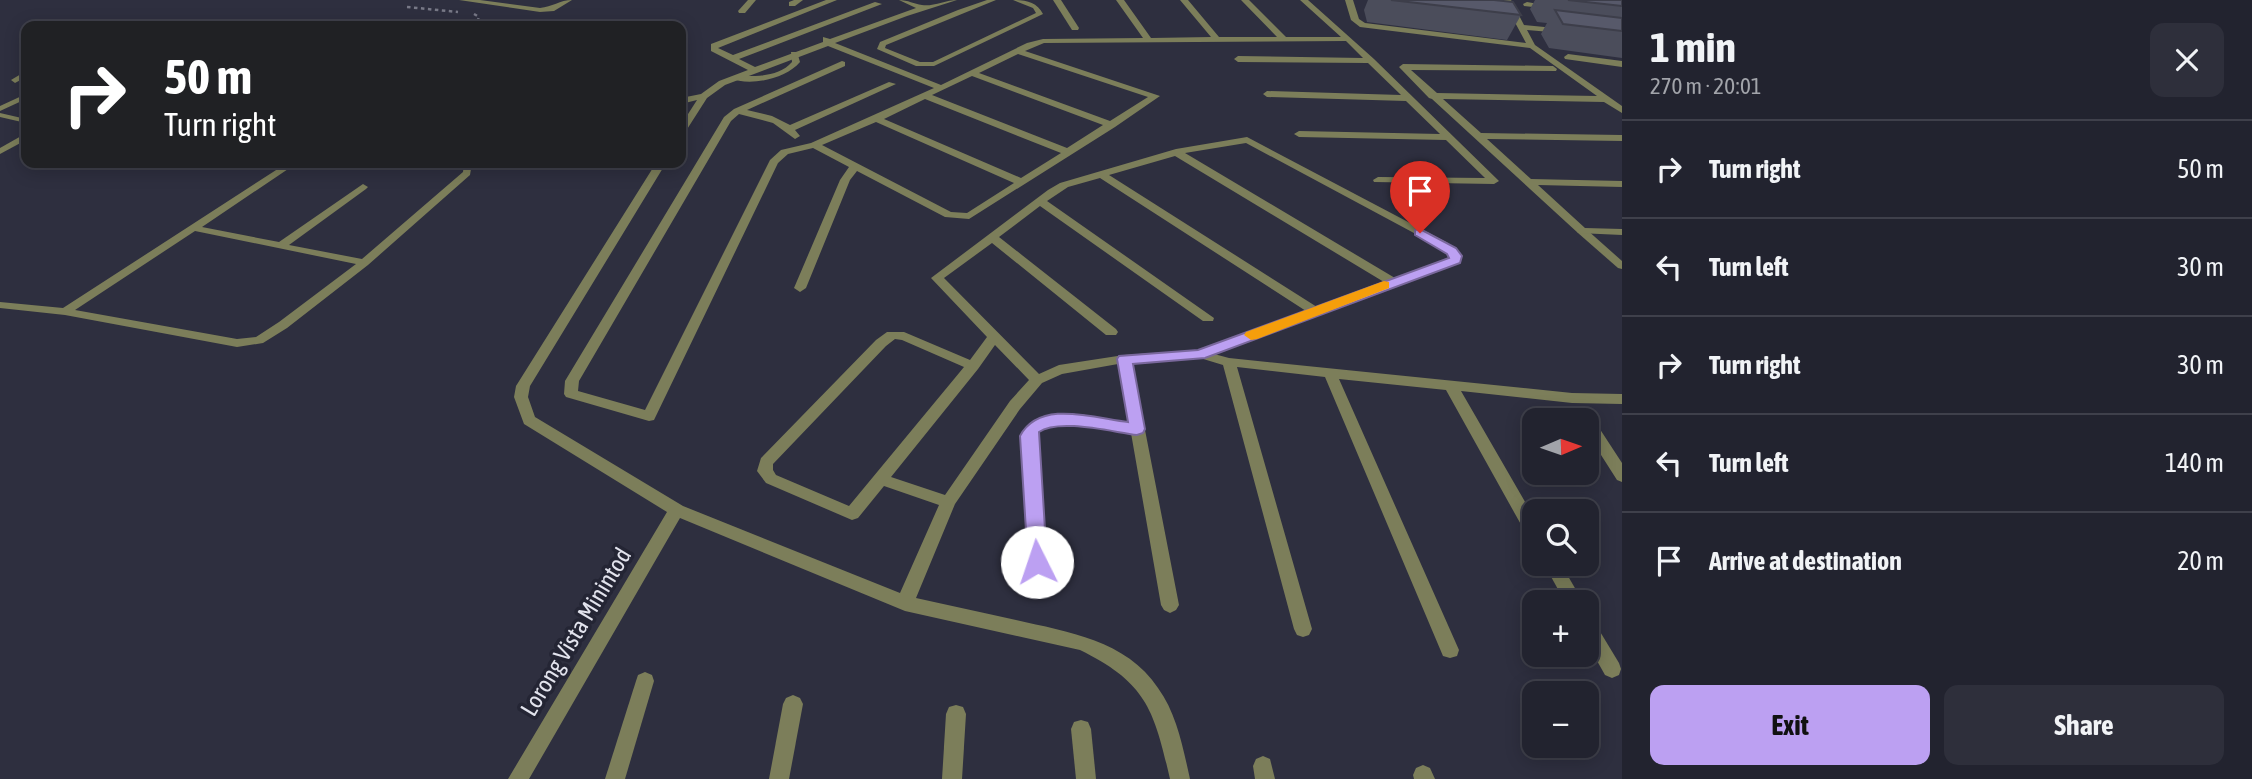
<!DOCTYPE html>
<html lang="en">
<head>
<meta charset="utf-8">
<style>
  :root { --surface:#22232f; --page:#2e2f3b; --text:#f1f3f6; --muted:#a2a4aa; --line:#3f404b; --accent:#bca0f2 }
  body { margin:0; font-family:"Asap Condensed",sans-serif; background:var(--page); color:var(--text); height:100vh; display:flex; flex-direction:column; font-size:26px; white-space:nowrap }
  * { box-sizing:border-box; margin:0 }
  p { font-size:23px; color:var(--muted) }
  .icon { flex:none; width:38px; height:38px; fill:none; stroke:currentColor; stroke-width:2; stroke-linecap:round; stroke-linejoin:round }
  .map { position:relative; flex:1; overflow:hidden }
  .side { display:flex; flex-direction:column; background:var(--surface); width:630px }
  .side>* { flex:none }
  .top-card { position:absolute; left:21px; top:21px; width:665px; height:147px; border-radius:14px; box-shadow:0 4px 18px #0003,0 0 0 2px var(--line); background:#202124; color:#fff; overflow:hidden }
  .needle { width:46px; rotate:88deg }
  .buttons { position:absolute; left:1522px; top:408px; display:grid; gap:14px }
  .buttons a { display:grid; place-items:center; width:77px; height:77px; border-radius:14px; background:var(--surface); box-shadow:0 4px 18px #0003,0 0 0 2px var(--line); font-size:35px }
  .pin { position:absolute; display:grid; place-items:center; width:60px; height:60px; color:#fff; margin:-72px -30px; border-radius:50% 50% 50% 0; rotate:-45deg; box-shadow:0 0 7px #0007 }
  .pin .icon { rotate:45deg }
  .me { position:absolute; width:77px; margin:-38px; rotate:356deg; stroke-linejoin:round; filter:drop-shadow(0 0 5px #0008) }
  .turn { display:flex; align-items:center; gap:24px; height:147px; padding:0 28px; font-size:32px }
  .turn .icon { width:91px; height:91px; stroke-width:2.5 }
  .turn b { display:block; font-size:49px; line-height:60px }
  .round { display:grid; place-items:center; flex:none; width:74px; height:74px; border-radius:14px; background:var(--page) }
  .overview { display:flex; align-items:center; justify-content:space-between; height:119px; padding:0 28px }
  h1 { font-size:42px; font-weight:700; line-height:52px }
  .cta { display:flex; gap:14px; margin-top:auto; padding:14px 28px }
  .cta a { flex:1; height:80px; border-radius:14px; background:var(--accent); color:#111; font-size:28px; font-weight:700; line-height:80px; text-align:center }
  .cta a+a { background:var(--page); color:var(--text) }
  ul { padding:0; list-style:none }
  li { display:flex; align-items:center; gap:21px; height:98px; padding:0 28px; border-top:2px solid var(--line) }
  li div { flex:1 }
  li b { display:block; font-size:26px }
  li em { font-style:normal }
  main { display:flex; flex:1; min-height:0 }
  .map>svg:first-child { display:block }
</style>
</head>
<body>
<main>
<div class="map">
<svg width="1622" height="779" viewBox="0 0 1622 779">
  <rect width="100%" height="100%" fill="#2e2f3f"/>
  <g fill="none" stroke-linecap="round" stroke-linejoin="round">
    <g stroke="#787987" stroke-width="2.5" stroke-dasharray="3.5 3.5" stroke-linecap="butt">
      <polyline points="407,7 458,12"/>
      <polyline points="474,14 479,17 476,26"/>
    </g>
    <g fill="#7c7e5a" fill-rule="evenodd">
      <path d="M987,0H996L886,45L885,48L920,62H933L1036,13L1033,8L1013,0C1026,0 1037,2 1043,14L934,66H916L877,49L880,42L958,10Z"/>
      <path d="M791,52H797L800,62C786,79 749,87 730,78L734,76C754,76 778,78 792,62Z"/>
      <polygon points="26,94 26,99 0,111 0,106"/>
      <polygon points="0,113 26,119 26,123 0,117"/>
      <polygon points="23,135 26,135 26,140 0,154 0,148"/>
      <path d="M287,163H297L202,227L279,242L363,184L368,187L366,189L289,245L362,259L463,172L464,163H472L470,175L368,265L287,328L263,343L237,347L65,315L0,308V302L63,308ZM195,231L356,264L279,322L256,337L237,339L75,310Z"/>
      <polygon points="1582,228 1586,229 1622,261 1622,269 1618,268 1578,233 1577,231"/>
    </g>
    <g fill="#7c7e5a" fill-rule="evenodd">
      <path d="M459,0H480L540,8C552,7 560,0 572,0L554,11L540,12Z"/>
      <polygon points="748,0 756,0 745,13 739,13 738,11"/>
      <polygon points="794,0 803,0 795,6 789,6 789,2"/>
      <path d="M826,0H837L718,48L733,55L875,2L882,4L739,59L755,67L823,42V37L830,39L916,8L899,0C908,0 914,4 922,5C932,7 946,0 957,0L907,16L835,43L941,85L1027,43L1043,39L1143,38L1116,0H1124L1151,38L1211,37L1180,0H1188L1219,37H1277L1241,0H1249L1286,37H1341L1300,0H1308L1374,59L1499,181L1494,184L1374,182L1373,180L1378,177L1485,178L1446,140L1299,137L1294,134L1299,131L1440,134L1406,101L1267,97L1263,94L1267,91L1401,95L1368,63L1238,62L1234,59L1238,56L1363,58L1346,41L1044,43L1025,51L1160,96L1115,127L969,219L945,217L857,171L850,180L806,288L800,292L794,288L840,180L849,167L813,148L788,154L778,163L654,420L649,421L566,397L564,394L565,381L724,117L734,109L842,61L845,62V66L747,110L772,116L790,125L889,82L896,84L795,130L800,136L795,139L773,123L739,114L731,121L579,381L578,391L645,410L770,160L781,150L811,143L934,88L828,46L725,85L707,98L684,134L681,135V125L697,100L681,104V98L701,94L719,81L748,70L711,51V44ZM1018,54L1148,97L1110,121L979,73ZM972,76L1103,125L1067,148L932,95ZM925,99L1061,153L1021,178L884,119ZM876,122L1014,183L967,213L951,212L822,145Z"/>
      <polygon points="1053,0 1061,0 1079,28 1078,30 1072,30"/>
      <polygon points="1345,0 1353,0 1359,19 1365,23 1526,43 1503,0 1511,0 1524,25 1565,29 1566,31 1562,33 1527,30 1535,45 1622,106 1622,113 1604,102 1443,99 1481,133 1622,135 1622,141 1487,139 1531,179 1622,181 1622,187 1538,185 1585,228 1622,229 1622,235 1578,233 1432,99 1429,98 1399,67 1403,64 1553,66 1557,69 1556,71 1411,70 1437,93 1597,96 1530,48 1360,27 1351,20"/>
      <polygon points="1527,2 1555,7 1551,9 1524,6 1523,4"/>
      <polygon points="1568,54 1622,61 1622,67 1565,59 1564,57"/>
      <polygon points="26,71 26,77 15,83 11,80"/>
      <path d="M1247,137L1448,243L1462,255L1459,263L1214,354L1229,358L1572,393L1622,394V404L1572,403L1461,391L1535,519V541L1529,539L1446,390L1339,379L1459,650L1457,656L1450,658L1443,656L1325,377L1237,367L1312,629L1309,635L1303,637L1297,635L1294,629L1223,365L1200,358L1132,363L1179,605L1176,610L1170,613L1164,610L1161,605L1131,433C1111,431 1060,417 1044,427C1040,430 1039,432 1036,436L1048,587L1045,592L1039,594L1033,592L1030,587L1022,436L1034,420L1053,414L1129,423L1118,364L1062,374L1042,383L1020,409L955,504L916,598C949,605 983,613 1016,620C1068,632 1126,640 1158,688C1177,714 1183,748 1190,779H1170C1154,710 1147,683 1080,650L905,611L680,518L529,779H508L667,512L524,424L514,397L516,386L656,163H666L530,386L528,397L535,417L683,506L900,593L939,505L884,486L858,518L852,520L766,483L757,471L761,458L876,340L887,332H904L970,360L987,337L931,278L1048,190L1060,183L1176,149ZM1246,143L1440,247L1450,258L1395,278L1185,153ZM1175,156L1384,282L1317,307L1109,175ZM1100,178L1306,311L1198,350L1124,355L1059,365L1039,374L944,278L992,243L1106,335H1116L1118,332L1116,329L999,237L1040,206L1203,321H1213L1214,318L1047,201L1068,187ZM895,339L902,340L964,367L849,506L776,475L773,470V464L886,346ZM995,345L1029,380L1010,401L945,495L891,477L978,369Z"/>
      <polygon points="1587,416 1592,417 1622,463 1622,482 1617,480 1587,433 1587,420 1580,420"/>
      <polygon points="1544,564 1561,564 1583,602 1565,602"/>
      <polygon points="1587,618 1593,620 1619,663 1621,669 1619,675 1612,678 1605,675 1587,643"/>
      <polygon points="645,672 652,675 654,681 625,779 605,779 636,681 638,675"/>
      <polygon points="793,695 800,698 803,704 789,779 769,779 783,704 786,698"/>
      <polygon points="956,705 963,707 966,714 962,779 942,779 946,714 949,707"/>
      <polygon points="1081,720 1088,722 1091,729 1096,779 1076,779 1071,729 1074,722"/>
      <polygon points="1263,756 1270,759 1275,779 1255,779 1253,766 1256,759"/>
      <polygon points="1423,765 1430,768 1435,779 1414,779 1413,775 1416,768"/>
    </g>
  </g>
  <g fill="#4b4d5b">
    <polygon points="1368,0 1494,0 1521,15 1507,40 1367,22 1364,10"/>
    <polygon points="1535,0 1622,0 1622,58 1549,48 1541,34 1547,23 1537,22 1530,9"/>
  </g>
  <g fill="#57596a" stroke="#3d3e4a" stroke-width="2">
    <polygon points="1391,0 1494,0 1513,2 1521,15"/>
    <polygon points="1568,0 1622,0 1622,6"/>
    <polygon points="1555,10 1622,18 1622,31 1563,24"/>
  </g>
  <path fill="#bca0f2" stroke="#7a689d" stroke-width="2" d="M1420,229L1456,248L1462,256L1460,263L1205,358L1133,364L1145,429L1143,433L1137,435C1112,432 1059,418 1039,432L1047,562L1044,568L1037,570L1030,568L1028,562L1020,436C1040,399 1094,418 1128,422L1117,359L1119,356L1198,350L1449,258L1447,254L1415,235V230Z"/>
  <polygon fill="#f59e0b" points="1384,281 1389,282 1389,288 1257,339 1251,340 1244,335 1246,332"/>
  <g text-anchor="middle" stroke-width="7" stroke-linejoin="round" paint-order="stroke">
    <g font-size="24" fill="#e2e3ed" stroke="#242534">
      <text transform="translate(576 632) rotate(-59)" y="8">Lorong Vista Minintod</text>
    </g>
  </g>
</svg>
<div class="buttons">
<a><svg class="needle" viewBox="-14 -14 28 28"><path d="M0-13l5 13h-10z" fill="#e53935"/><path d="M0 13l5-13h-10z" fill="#a2a4aa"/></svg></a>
<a><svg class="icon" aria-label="search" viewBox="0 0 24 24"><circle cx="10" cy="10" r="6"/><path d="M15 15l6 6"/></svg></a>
<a>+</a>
<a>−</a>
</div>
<div class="pin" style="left:1420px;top:233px;background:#d93025"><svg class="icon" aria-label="arrive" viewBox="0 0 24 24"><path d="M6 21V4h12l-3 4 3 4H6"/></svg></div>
<svg class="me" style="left:1037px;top:562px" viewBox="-20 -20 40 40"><circle r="19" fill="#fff"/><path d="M0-13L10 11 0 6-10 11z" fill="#bca0f2"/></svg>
<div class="top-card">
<div class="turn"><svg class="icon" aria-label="right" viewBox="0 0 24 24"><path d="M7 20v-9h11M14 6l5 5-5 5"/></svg><div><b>50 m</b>Turn right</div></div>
</div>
</div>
<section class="side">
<div class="overview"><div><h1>1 min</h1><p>270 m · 20:01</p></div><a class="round"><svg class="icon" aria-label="close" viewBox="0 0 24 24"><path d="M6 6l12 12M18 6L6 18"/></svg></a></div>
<ul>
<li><svg class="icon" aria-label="right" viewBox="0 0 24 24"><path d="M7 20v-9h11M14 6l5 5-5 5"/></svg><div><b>Turn right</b></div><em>50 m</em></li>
<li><svg class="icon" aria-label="left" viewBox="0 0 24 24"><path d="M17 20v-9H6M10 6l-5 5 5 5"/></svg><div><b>Turn left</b></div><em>30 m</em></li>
<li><svg class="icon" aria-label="right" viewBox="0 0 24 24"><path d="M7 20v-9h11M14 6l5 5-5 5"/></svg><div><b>Turn right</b></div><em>30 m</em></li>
<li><svg class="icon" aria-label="left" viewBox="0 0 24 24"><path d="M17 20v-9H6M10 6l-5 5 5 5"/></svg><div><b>Turn left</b></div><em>140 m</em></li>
<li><svg class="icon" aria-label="arrive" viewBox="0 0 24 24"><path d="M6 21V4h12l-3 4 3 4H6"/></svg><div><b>Arrive at destination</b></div><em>20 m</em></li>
</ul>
<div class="cta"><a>Exit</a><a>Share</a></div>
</section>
</main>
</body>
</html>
